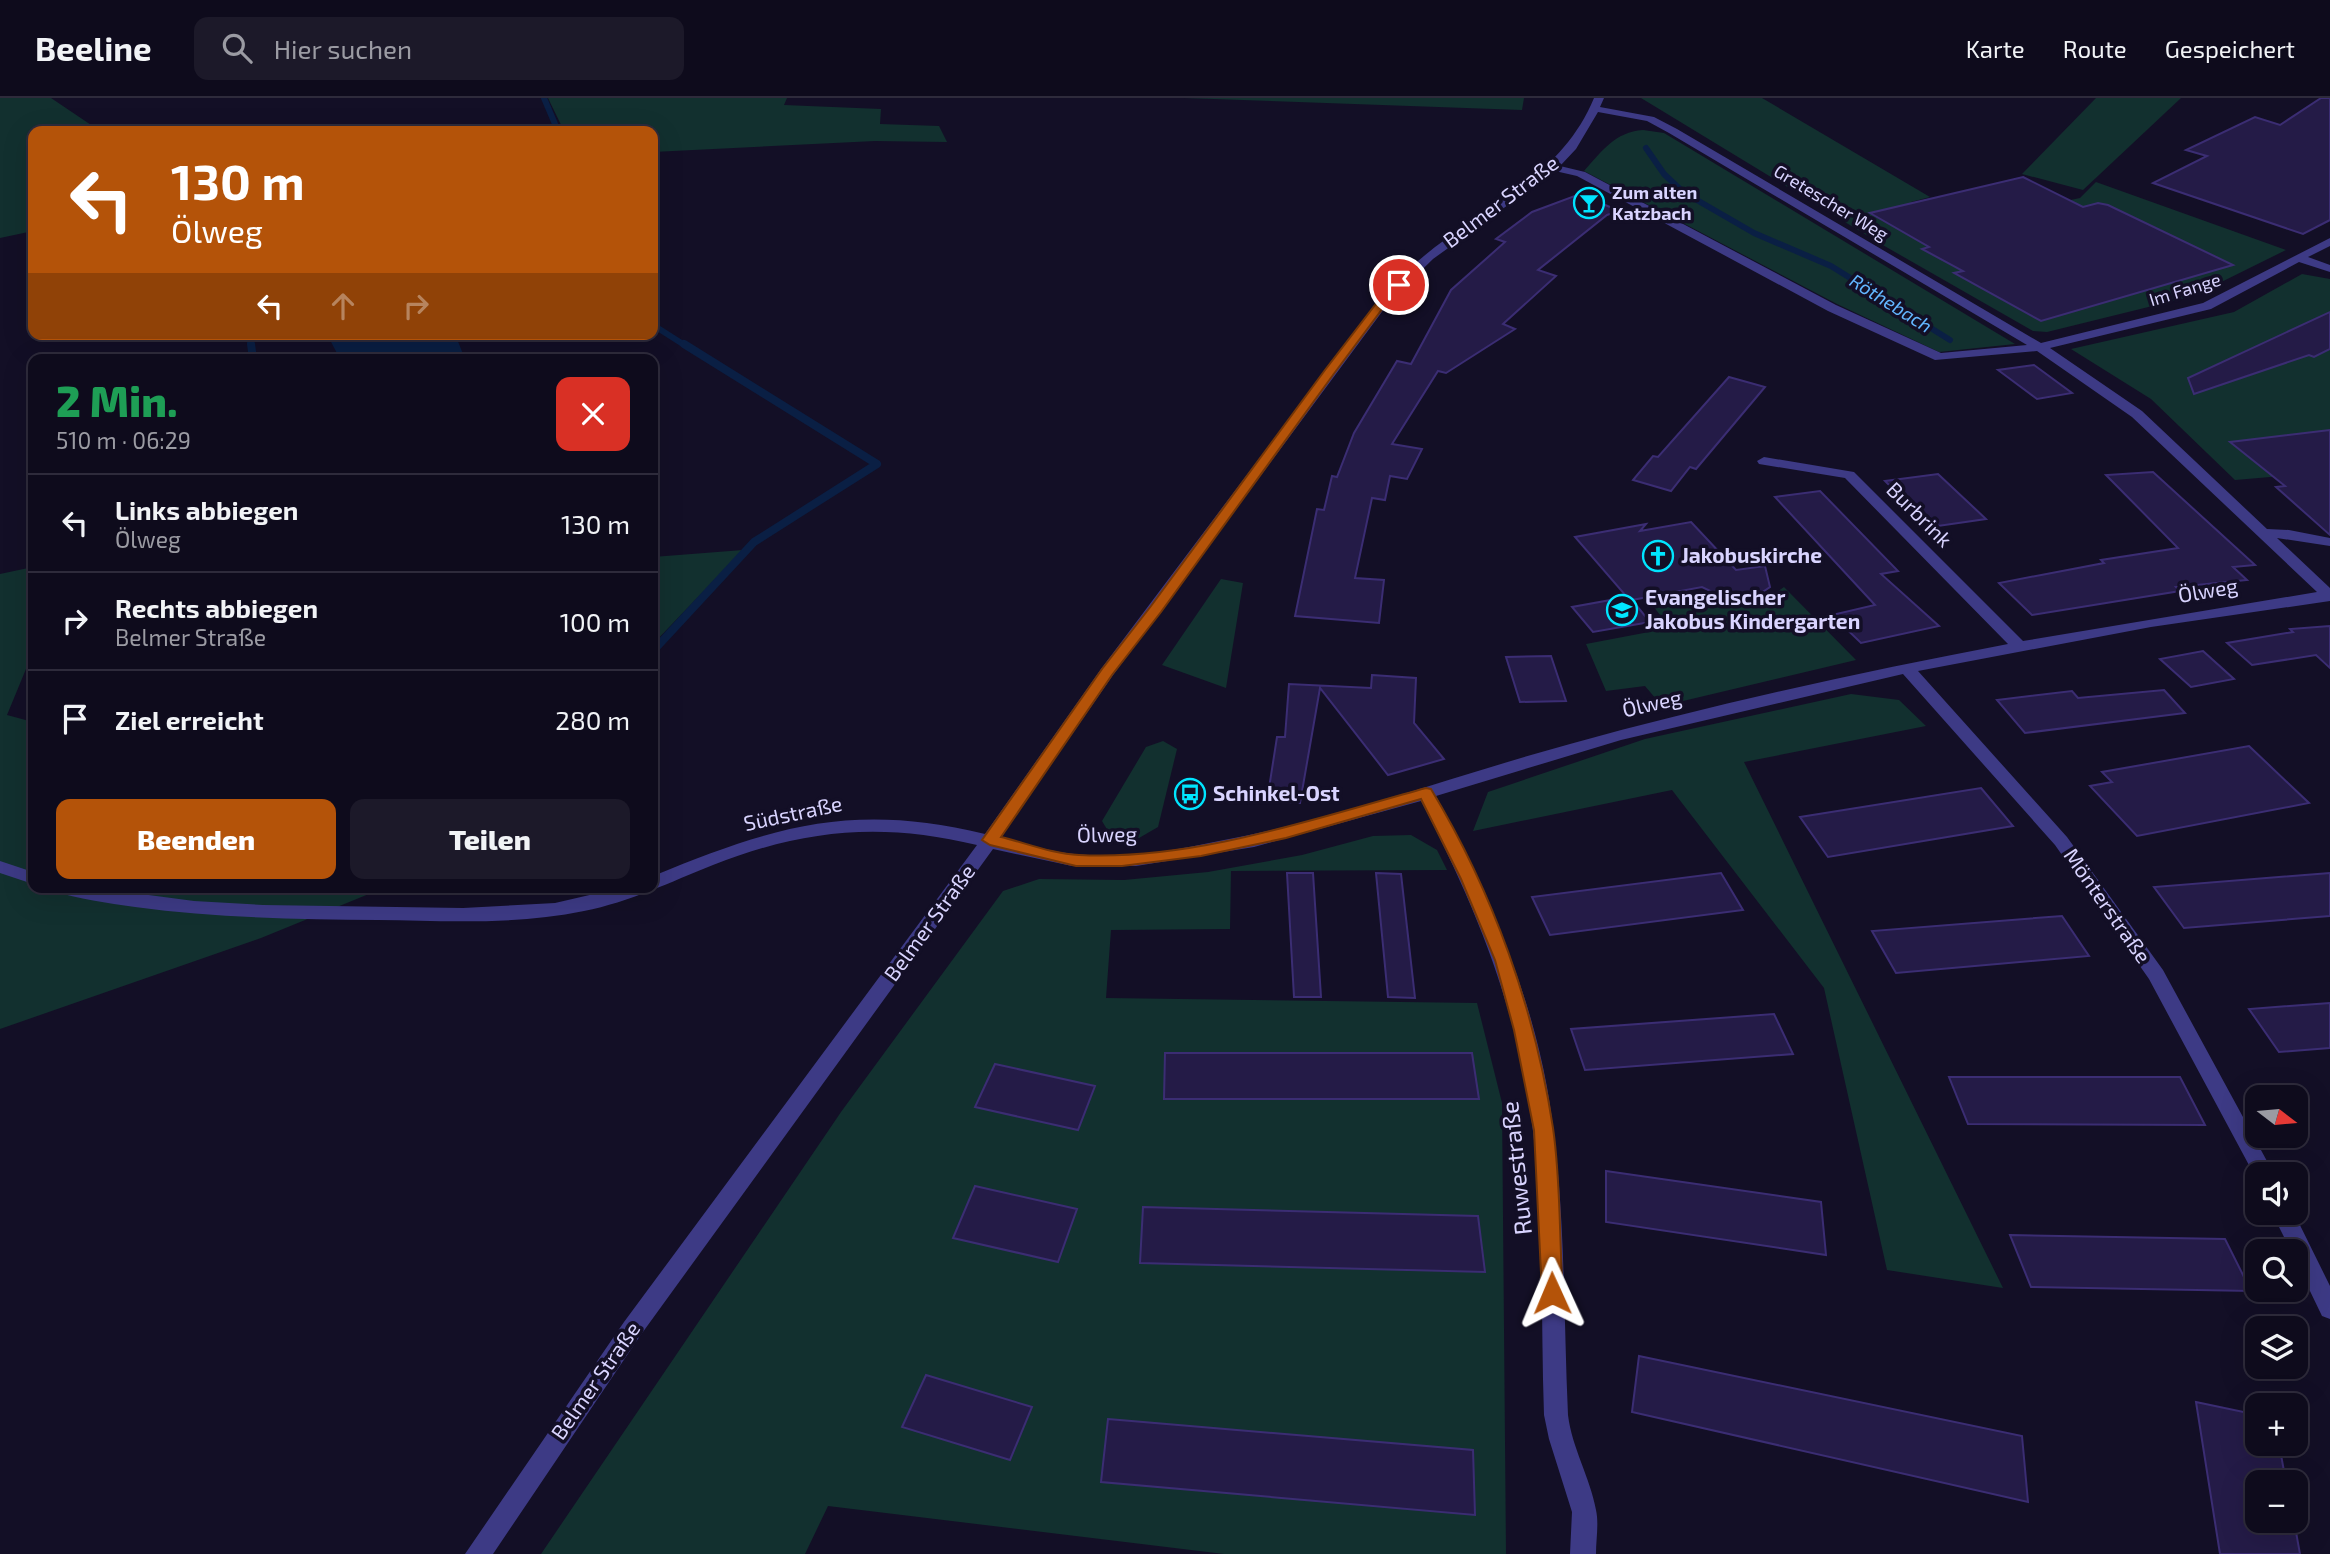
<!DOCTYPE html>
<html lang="de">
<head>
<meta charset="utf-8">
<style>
  :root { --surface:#0e0b1c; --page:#1c1929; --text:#f1f3f6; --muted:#9b9ba3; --line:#2e2b3b; --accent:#b45309 }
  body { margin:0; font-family:"Exo 2",sans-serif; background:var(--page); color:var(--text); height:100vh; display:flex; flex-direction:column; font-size:26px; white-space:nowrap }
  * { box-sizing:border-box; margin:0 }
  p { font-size:23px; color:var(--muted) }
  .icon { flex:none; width:38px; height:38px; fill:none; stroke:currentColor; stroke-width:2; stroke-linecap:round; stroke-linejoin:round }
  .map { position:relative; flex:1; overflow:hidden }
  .drawer { position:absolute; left:28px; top:256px; width:630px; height:539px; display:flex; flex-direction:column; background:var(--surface); border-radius:14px; box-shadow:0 7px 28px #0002,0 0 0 2px var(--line) }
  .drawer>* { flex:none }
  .banner { position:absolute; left:28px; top:28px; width:630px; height:214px; border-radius:14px; box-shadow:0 7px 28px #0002,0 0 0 2px var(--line); background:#b45309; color:#fff; overflow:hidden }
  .needle { width:46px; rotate:106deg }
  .fabs { position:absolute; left:2245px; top:987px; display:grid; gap:14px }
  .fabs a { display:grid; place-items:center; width:63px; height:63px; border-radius:14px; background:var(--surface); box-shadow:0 7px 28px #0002,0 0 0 2px var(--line); font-size:35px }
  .pin { position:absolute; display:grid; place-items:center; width:60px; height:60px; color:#fff; margin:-30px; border:4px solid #fff; border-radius:50%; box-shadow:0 2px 7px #0007 }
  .me { position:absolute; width:77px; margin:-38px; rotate:359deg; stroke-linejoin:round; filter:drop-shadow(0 0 5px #0008) }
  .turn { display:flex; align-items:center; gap:24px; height:147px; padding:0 28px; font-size:32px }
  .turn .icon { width:91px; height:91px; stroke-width:2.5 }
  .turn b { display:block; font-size:49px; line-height:60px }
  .lanes { display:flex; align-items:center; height:66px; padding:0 28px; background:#0003; justify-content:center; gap:35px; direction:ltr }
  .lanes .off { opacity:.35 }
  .round { display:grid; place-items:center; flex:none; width:74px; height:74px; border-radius:14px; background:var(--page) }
  .summary { display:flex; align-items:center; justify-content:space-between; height:119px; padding:0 28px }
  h1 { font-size:42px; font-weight:800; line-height:52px; color:#1e9e55 }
  .action { display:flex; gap:14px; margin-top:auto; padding:14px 28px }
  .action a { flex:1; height:80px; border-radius:14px; background:var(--accent); color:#fff; font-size:28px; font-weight:800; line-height:80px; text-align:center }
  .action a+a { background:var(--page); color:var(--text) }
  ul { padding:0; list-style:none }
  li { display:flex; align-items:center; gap:21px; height:98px; padding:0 28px; border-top:2px solid var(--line) }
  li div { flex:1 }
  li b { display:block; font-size:26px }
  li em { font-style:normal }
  header { display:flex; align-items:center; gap:42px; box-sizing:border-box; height:98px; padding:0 35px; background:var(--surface); border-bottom:2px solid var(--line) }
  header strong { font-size:33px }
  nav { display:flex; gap:38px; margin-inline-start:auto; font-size:24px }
  .search { width:490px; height:63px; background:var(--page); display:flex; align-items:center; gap:18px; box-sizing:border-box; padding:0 24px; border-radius:14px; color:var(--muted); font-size:26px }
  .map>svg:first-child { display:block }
</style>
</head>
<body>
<header>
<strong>Beeline</strong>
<div class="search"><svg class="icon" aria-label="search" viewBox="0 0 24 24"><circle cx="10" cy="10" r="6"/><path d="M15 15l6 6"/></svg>Hier suchen</div>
<nav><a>Karte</a><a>Route</a><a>Gespeichert</a></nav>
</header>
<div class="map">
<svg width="2330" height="1456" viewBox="0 0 2330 1456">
  <rect width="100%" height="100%" fill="#130f26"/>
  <g fill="#12302f">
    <polygon points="0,0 51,0 100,33 33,33 33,133 0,140"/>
    <polygon points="548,0 787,0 784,7 881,11 880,26 939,28 947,44 875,43 653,54 653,33 564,33"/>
    <polygon points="1184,0 1524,0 1522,12"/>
    <polygon points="1641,0 1762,0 1930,99 1911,104 1950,128 2080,100 2096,84 2286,152 2193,198 2047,234 2033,233 1881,146"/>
    <polygon points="2096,0 2181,0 2083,92 2022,76"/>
    <path d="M1643,32L1664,35L2015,246L1939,254L1837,206L1584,73C1602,53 1615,34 1643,32Z"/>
    <polygon points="2302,176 2330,181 2330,374 2235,382 2151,301 2071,251 2234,214"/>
    <polygon points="743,452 653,546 653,459"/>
    <polygon points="33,469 33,554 7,617 33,624 33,789 386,789 261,840 0,931 0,476"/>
    <polygon points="1221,481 1243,485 1226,590 1162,567"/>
    <polygon points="1784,489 1856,562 1662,608 1645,588 1606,593 1586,546 1670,530 1650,504 1699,495 1723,506 1761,505"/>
    <polygon points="1851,596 1899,602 1926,628 1744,664 2003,1190 1887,1172 1824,890 1672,692 1473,733 1488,694 1645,641"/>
    <polygon points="1163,643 1177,651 1158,729 1139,740 1111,738 1102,723 1146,649"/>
    <polygon points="1411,737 1437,752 1447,772 1231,773 1230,831 1111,832 1106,900 1477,905 1502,1005 1506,1456 1224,1456 828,1408 805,1456 541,1456 841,1014 1003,793 1039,781 1124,782 1208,774 1302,757 1373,738"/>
  </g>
  <polygon fill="#0a1f44" points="362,236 455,236 465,261 340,261 329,240"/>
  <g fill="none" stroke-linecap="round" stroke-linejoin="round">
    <g stroke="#0a1f44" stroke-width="6">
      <polyline points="544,0 558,33"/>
      <polyline points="1646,50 1664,76 1683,94 1754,135 1831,168 1950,242"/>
      <polyline points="653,227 686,248"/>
      <polyline points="250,236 251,248"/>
    </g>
    <g stroke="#0a1f44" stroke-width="8">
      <polyline points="251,246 253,261"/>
      <polyline points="653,553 754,444 877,366 684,246"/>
    </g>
    <polyline stroke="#0a1f44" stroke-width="10" points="383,792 386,789"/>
  </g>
  <g fill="#241b47" stroke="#3b2d73" stroke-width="2">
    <polygon points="2321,0 2330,0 2330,122 2303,136 2153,85 2207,58 2186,52 2255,19 2280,27"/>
    <polygon points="2023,79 2083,109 2098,105 2108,107 2233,167 2041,223 1954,175 1963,173 1922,151 1929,149 1870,115"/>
    <polygon points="1580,96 1619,113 1607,117 1538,172 1556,178 1503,226 1515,231 1446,275 1438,273 1392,346 1422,351 1407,381 1390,378 1385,402 1372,400 1355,480 1384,482 1379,525 1295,518 1317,411 1324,412 1332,378 1337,379 1354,335 1397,263 1411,266 1451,192 1505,144 1496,141 1532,114"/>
    <polygon points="2330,214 2330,251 2314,259 2309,257 2194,296 2188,280"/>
    <polygon points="2034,267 2072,295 2037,301 1998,272"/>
    <polygon points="1729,279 1765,289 1696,371 1690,369 1671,393 1633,382 1653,358 1658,359"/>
    <polygon points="2330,332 2330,437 2276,389 2285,388 2230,344"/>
    <polygon points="2153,374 2255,467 2233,469 2247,482 2176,489 2180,493 2032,517 1999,485 2104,465 2101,462 2178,450 2106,377"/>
    <polygon points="1938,376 1986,421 1931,429 1885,383"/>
    <polygon points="1820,393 1898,473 1881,476 1939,528 1861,545 1832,517 1875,507 1775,399"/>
    <polygon points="1691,424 1736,472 1765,468 1770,489 1755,499 1725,500 1702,489 1632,502 1650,524 1593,534 1572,509 1627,499 1575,439 1646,426 1640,433"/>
    <polygon points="2330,528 2330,570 2316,557 2252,567 2227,545 2293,534 2290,531"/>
    <polygon points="2203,553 2234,581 2191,589 2160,561"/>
    <polygon points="1551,558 1566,603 1520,604 1506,559"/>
    <polygon points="1372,577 1416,580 1414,625 1444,661 1388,677 1320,590 1300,705 1267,703 1277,639 1285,639 1289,586 1371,590"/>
    <polygon points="2164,592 2185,615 2025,635 1997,602 2072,593 2078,600"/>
    <polygon points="2249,648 2309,705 2137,738 2090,688 2112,684 2102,674"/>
    <polygon points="1981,690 2013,728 1828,759 1800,719"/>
    <polygon points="1287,775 1313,775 1321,899 1294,899"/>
    <polygon points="1376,775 1401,776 1415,900 1388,899"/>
    <polygon points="1721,775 1743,812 1550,837 1532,799"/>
    <polygon points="2330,775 2330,818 2184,830 2154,789"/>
    <polygon points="2062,818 2089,858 1896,875 1872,833"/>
    <polygon points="2330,905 2330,950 2279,954 2249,911"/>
    <polygon points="1774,916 1793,956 1585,972 1571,931"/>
    <polygon points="1165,955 1472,955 1479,1001 1164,1001"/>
    <polygon points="995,966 1095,988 1078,1032 975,1009"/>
    <polygon points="1949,979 2180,979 2205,1027 1968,1026"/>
    <polygon points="1606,1073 1821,1104 1826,1157 1606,1124"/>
    <polygon points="975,1088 1077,1111 1058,1164 953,1140"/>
    <polygon points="1143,1109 1478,1118 1485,1174 1140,1165"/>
    <polygon points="2010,1137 2225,1141 2251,1193 2031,1189"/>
    <polygon points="1639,1258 2022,1338 2028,1404 1632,1314"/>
    <polygon points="926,1277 1032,1309 1010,1362 902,1329"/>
    <polygon points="2196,1304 2258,1317 2258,1346 2279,1346 2286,1384 2258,1384 2258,1423 2294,1423 2300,1456 2220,1456"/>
    <polygon points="1108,1321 1473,1352 1475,1417 1101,1384"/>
  </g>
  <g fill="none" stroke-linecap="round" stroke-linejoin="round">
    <g fill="#3d3a85" fill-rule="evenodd">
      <path d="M1594,0H1604L1600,9L1654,19L1677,31L2041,245L2203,205L2330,140V148L2308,159L2330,167V174L2299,164L2211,211L2050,250L2142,313L2267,431L2289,432L2330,440V448L2277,440L2330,490V503L2151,529L1918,573L2067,739L2163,872L2274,1076H2258L2257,1082L2149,881L2055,747L1903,576L1621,642L1436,698C1485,790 1528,886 1547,989C1566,1097 1563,1208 1568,1317C1572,1350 1590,1379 1596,1412C1599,1426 1596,1441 1596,1456H1570L1572,1414L1549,1341L1544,1317C1540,1207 1546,1096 1526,987C1508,887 1468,793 1421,703L1254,749L1136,768H1072L993,751L640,1238L493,1456H465L624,1224L977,747C881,724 805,731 713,767C670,784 630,804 584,813C517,827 447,823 378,822C297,821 216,820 135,809C107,805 79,801 52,793L49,789H88L194,803L263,807L463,810L555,805L624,789H653V778C774,728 853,704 985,736L1101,571L1382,197C1402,177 1422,158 1446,141C1504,99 1565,70 1594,0ZM1598,14L1647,23L1669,35L2027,247L1941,255L1836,207L1585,74L1560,68L1576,51ZM1555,73L1577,78L1828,213L1935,262L2037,253L2132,319L2317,494L2023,543L1854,374L1764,359L1757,363L1759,366L1845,380L2008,546C1861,574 1714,606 1570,646C1453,678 1339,721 1219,743C1177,752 1132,760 1088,757C1059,756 1029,747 1000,740L1113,577L1390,203L1433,161Z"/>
      <polygon points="0,763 33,774 33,786 0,775"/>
      <polygon points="2272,1115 2294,1115 2330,1188 2330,1221 2322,1218 2296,1164 2296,1153 2291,1153"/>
    </g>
  </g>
  <path fill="#b45309" stroke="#753606" stroke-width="2" d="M1396,184L1405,187L1389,202L1333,277L1161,514L1112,577L1001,739C1026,745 1053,756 1079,757C1194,763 1316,720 1426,690L1431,691C1493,794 1535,912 1553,1030C1561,1084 1559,1141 1563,1195L1560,1202L1552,1204L1545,1202L1542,1195L1534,1032L1514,932L1495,862L1461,781L1421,701L1286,740L1201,758L1122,768H1076L990,747L982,742L1102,571L1151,508L1325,272L1382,198Z"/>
  <defs>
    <g id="bar-ring" transform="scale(1.575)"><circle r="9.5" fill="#130f26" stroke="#00e5ff" stroke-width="1.5"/><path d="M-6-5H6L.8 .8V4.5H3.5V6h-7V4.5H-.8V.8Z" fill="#00e5ff"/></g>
    <g id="church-ring" transform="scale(1.575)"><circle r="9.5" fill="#130f26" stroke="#00e5ff" stroke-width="1.5"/><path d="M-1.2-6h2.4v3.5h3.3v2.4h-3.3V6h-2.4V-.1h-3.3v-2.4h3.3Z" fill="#00e5ff"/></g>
    <g id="school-ring" transform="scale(1.575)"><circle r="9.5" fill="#130f26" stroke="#00e5ff" stroke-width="1.5"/><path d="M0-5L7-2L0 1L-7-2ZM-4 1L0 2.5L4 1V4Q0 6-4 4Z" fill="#00e5ff"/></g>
    <g id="bus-ring" transform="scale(1.575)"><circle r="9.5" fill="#130f26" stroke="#00e5ff" stroke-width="1.5"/><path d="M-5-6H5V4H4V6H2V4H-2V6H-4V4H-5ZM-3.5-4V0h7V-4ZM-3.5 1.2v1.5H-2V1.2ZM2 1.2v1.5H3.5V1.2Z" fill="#00e5ff"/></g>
  </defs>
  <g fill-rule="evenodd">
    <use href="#bar-ring" x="1589" y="105"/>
    <use href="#church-ring" x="1658" y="458"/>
    <use href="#school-ring" x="1622" y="512"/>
    <use href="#bus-ring" x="1190" y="696"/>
  </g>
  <g text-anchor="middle" stroke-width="7" stroke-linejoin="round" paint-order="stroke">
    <g font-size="18" font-weight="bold" fill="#d9d4ff" stroke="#130f26" text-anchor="start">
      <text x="1612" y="101">Zum alten<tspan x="1612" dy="21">Katzbach</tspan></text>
    </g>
    <g font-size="18" fill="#d9d4ff" stroke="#130f26">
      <text transform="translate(1831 105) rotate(31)" y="6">Gretescher Weg</text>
      <text transform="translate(2185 192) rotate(-17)" y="6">Im Fange</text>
    </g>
    <g font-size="19" font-style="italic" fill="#62b6ff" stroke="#130f26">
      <text transform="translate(1891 205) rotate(32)" y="7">Röthebach</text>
    </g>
    <g font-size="21" fill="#d9d4ff" stroke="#130f26">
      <text transform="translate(1501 104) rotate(-37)" y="7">Belmer Straße</text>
      <text transform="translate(1919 417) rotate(45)" y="7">Burbrink</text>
      <text transform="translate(2208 493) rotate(-10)" y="7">Ölweg</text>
      <text transform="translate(1652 606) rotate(-13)" y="7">Ölweg</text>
      <text transform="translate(793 716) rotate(-12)" y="7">Südstraße</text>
      <text transform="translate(1107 737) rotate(-1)" y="7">Ölweg</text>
      <text transform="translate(2107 808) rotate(55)" y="7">Mönterstraße</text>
      <text transform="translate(930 825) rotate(-54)" y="7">Belmer Straße</text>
      <text transform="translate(596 1283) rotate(-55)" y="7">Belmer Straße</text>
    </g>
    <g font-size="21" font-weight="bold" fill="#d9d4ff" stroke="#130f26" text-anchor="start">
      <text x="1681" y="465">Jakobuskirche</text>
      <text x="1645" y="507">Evangelischer<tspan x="1645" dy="24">Jakobus Kindergarten</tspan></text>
      <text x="1213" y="703">Schinkel-Ost</text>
    </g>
    <g font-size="24" fill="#d9d4ff" stroke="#130f26">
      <text transform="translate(1517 1070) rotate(-96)" y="8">Ruwestraße</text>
    </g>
  </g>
</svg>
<div class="fabs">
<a><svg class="needle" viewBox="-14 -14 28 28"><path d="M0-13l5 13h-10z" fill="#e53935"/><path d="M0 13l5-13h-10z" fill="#9b9ba3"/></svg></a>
<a><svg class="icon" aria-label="sound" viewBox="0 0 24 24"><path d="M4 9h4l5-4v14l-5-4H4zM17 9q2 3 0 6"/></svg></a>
<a><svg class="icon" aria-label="search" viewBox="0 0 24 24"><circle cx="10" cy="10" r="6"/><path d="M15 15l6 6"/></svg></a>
<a><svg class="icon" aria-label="layers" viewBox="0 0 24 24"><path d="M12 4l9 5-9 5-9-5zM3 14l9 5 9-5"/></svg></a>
<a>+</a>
<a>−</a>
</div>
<div class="pin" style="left:1399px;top:187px;background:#d93025"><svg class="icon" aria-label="arrive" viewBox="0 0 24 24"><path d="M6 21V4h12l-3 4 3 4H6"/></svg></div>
<svg class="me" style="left:1552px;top:1195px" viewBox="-20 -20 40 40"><path d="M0-17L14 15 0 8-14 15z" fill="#b45309" stroke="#fff" stroke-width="4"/></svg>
<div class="banner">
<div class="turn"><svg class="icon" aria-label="left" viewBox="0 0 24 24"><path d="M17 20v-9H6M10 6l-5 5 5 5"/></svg><div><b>130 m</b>Ölweg</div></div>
<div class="lanes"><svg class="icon" aria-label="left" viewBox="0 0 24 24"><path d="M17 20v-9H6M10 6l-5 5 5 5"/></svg><svg class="icon off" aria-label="ahead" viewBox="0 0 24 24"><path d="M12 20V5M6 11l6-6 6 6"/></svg><svg class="icon off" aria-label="right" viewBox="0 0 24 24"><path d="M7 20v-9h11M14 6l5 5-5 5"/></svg></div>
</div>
<section class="drawer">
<div class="summary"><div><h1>2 Min.</h1><p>510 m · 06:29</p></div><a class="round" style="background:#d93025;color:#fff"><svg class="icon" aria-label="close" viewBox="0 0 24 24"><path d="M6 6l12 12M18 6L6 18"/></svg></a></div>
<ul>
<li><svg class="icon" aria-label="left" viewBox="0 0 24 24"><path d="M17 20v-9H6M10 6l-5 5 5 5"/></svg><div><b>Links abbiegen</b><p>Ölweg</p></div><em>130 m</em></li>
<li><svg class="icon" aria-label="right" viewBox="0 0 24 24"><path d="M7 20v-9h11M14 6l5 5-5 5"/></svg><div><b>Rechts abbiegen</b><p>Belmer Straße</p></div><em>100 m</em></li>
<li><svg class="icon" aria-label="arrive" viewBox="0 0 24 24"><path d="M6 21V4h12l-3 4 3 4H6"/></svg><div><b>Ziel erreicht</b></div><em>280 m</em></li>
</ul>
<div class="action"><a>Beenden</a><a>Teilen</a></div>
</section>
</div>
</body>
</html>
